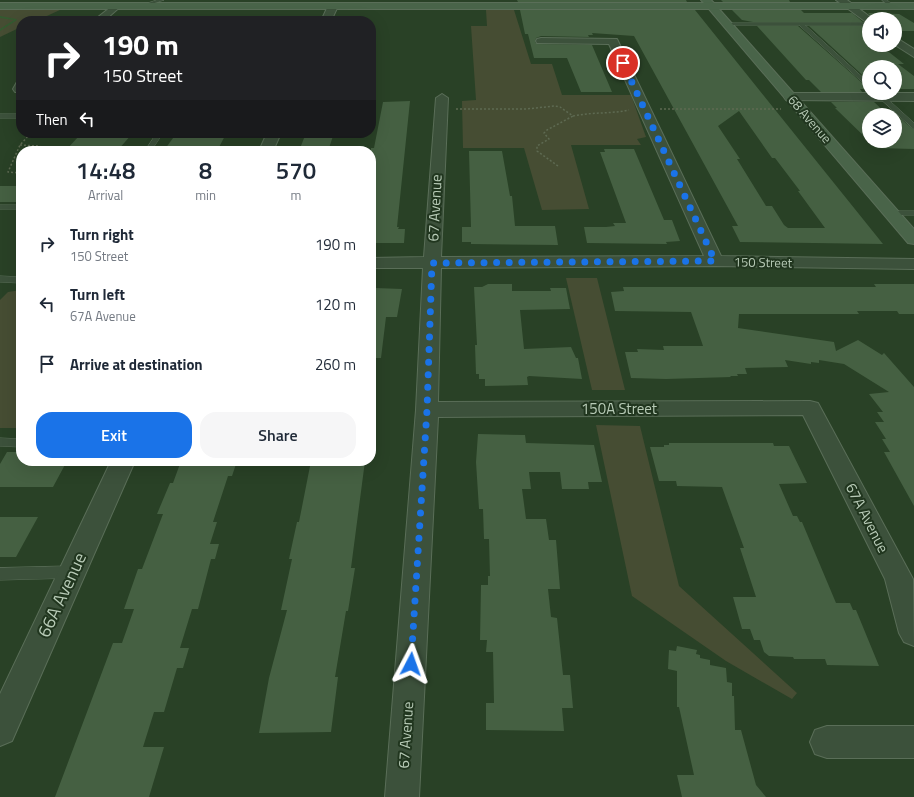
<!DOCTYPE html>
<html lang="en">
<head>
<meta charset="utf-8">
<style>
  :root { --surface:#fff; --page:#f6f6f7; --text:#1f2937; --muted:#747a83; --accent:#1a73e8 }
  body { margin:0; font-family:"Titillium Web",sans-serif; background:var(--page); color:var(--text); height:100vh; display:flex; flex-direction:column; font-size:15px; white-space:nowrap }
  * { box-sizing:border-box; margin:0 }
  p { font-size:13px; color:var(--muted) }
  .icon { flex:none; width:22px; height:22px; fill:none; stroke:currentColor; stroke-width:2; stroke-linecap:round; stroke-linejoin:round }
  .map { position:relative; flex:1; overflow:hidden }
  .side { position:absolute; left:16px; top:146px; width:360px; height:320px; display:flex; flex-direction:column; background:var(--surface); border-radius:16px; box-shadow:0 4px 16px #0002 }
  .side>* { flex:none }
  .hud { position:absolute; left:16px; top:16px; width:360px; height:122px; border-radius:16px; box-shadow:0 4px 16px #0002; background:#202124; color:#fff; overflow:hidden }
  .fabs { position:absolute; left:862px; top:12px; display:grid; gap:8px }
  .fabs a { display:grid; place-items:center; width:40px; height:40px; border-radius:50%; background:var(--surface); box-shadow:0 4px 16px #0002; font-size:20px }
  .pin { position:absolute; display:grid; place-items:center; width:34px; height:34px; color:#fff; margin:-17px; border:2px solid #fff; border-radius:50%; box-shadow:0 1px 4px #0007 }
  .me { position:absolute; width:44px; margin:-22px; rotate:4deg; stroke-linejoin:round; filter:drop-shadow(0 0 3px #0008) }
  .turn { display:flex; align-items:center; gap:14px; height:84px; padding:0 20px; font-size:18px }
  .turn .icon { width:52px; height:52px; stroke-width:2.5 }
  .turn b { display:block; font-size:28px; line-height:34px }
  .then { display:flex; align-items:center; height:38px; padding:0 20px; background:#0003; gap:8px; font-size:15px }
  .eta { display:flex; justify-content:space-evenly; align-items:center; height:68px; text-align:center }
  .eta b { font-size:24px; font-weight:600; line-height:28px }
  .cta { display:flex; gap:8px; margin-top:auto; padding:8px 20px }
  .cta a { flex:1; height:46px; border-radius:16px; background:var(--accent); color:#fff; font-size:16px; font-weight:600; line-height:46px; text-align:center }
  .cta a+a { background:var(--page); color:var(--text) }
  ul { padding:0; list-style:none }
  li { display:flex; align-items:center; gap:12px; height:60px; padding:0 20px }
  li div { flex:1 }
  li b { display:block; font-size:15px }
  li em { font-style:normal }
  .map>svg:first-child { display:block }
</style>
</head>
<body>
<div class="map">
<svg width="914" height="797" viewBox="0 0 914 797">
  <rect width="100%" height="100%" fill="#294126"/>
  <g fill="#464d33">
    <polygon points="62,9 36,21 21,21 21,27 0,37 0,10"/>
    <polygon points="486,10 514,10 531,64 552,64 562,95 631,95 646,137 637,139 641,145 571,145 589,209 542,210 524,148 463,148 462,101 476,100 471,26 487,26"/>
    <polygon points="566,278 597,278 625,390 592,390"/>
    <polygon points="21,290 21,428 0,428 0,300 8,292"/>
    <polygon points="596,425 640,426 679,586 797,693 792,699 726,661 632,596"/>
  </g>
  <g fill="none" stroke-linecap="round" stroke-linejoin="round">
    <polygon fill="#335b30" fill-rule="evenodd" points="0,16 16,19 17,20 0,31 0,29 14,20 0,18"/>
  </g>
  <g fill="#456042" fill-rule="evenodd">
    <polygon points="517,0 686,0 687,2 518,2"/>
    <polygon points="721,0 789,0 790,2 723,2"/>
    <path d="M520,10H695L883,244L740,242L732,226H738L634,36L592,33L593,35H588L589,37L541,36L536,38L535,42L537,44L592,45L612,92H581L567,58H534L528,34H525ZM739,111L772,158H775L800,191H798L825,228H788L784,225L772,206H766L737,159H740L718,126Z"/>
    <polygon points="732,10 801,10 804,13 852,13 863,22 753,22 742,20"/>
    <polygon points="868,13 899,14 914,23 914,31 895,31 895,19 874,19"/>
    <polygon points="757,26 798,26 869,89 860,89 862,92 821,92 809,80 806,80"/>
    <polygon points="809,26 869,26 869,31 862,31 869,37 869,45 880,45 904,64 898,64 914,76 914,89 895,89 895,67 869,67 869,81"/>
    <polygon points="410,101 397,227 399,227 398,229 405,229 404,243 371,243 371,148 374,148 383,102"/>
    <polygon points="831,102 874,102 888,115 869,115 869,141 835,108 837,108"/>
    <polygon points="895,118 900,118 914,130 914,149 876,148 869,141 895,141"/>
    <polygon points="306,133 334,133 328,151 299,151"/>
    <polygon points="176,134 226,134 218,149 165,149"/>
    <polygon points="80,135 131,135 118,150 66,150"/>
    <polygon points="604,149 634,149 664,220 672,220 680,241 666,242 667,244 587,243 584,227 606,227 615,226 613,223 626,223 600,152 605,152"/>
    <polygon points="469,151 502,151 510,196 512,196 515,226 555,226 558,245 471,244 471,242 462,242 462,227 471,227"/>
    <rect x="0" y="186" width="21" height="16"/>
    <polygon points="488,284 512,284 512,291 551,291 550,288 566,288 570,309 520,310 524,349 571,347 576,358 578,358 582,379 529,376 527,377 528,385 485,386 485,379 479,379 479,374 476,374 475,345 477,345 474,287 482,287"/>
    <polygon points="874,284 914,284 914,314 899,314 897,311 857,311 859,314 739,314 738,328 834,342 836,351 858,340 882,355 884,353 914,387 914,506 884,452 890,452 882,439 886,439 875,422 884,422 877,412 883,412 869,394 889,392 844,364 819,360 819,363 811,362 811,364 785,360 788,367 745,368 747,374 737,374 738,376 730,376 731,377 666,379 631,378 625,352 638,352 637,349 664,350 663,346 703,346 702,343 691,312 615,311 611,292 624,291 623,287 876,287"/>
    <polygon points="375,288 402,289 397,317 386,317 381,358 371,358 371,311"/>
    <polygon points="478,434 525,435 526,443 594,445 602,482 588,482 589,489 562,489 560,472 529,472 531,489 522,489 526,519 546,519 549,540 556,540 560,589 548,589 551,617 557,618 563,675 570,675 573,708 562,708 564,731 486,730 486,703 494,703 493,652 486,652 487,640 480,640 481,585 488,585 488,576 490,576 489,539 484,539 483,509 479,509 476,462"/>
    <polygon points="669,443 773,443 774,446 789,446 807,483 779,484 793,516 797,516 800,522 802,522 836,603 850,603 853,610 856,610 879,666 827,665 825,659 794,659 793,657 769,656 764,652 760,640 754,640 750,629 742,629 733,597 756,597 740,548 744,548 722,487 677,486 676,481 659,481 650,447 664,447 664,445 669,445"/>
    <polygon points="7,452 21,452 21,461 67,461 53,487 0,487 0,464"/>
    <polygon points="181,461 237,461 232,476 228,476 213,522 217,522 210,544 219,544 215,559 211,559 198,609 192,609 180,648 189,648 183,668 177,668 164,712 154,712 143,747 164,747 149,797 55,797 113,643 122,643 134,609 124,609 138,569 142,569 163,514 157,514 170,483 173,483"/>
    <polygon points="311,461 365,461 351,568 355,568 348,611 346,611 335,677 338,677 331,732 259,733 269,678 287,610 281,610 292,559 289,559 297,522 299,522"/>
    <polygon points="0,517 38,517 16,557 0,557"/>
    <polygon points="677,646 697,650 696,654 700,655 700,658 710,660 710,665 726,668 727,682 732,683 732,696 734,696 735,730 741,730 756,785 766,797 682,797 677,775 694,775 679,707 677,707 677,671 668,669 669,650 676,651"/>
  </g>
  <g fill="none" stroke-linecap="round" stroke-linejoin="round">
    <g stroke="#5a6e58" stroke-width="1">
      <g id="lane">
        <polygon points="157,0 164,0 142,7 140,6"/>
        <polygon points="882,0 887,0 894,6 890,7"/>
        <polygon points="727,23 869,23 869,25 805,25 869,83 869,88 799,25 725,25"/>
        <polygon points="874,93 881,93 914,123 914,129"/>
        <rect x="0" y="114" width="21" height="4"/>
        <polygon points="157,133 163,133 151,151 145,151"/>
        <rect x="0" y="205" width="21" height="4"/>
        <rect x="889" y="211" width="25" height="4"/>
        <polygon points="0,276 21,277 21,283 0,282"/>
        <polygon points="0,438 21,439 21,447 0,446"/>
        <polygon points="73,566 78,568 80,572 78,576 73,578 0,580 0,568"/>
      </g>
    </g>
    <g stroke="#5a6e58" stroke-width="2">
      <g id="street">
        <polygon points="836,0 847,0 873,19 869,19 869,23 866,22"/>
        <polygon points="116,3 121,6 104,21 93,21"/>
        <polygon points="333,3 338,6 331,21 321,21 328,6"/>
        <polygon points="895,37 914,49 914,57 895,45"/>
        <polygon points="541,38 617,39 721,256 914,259 914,269 715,266 441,268 438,402 810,401 818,403 913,579 914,646 904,642 899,633 885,579 803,415 438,417 419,797 385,797 416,410 423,268 371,268 371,258 424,257 436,98 442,94 448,98 441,257 704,256 609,44 537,43 536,41 537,39"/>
        <polygon points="21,81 21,92 15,92 13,89 17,82"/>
        <polygon points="790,93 914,93 914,101 786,100 784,97"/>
        <polygon points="267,133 281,133 273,151 259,151"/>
        <polygon points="111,461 135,461 12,741 0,746 0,694"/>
        <polygon points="827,726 914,726 914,758 827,758 815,754 810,742 815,730"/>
      </g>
    </g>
    <g stroke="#5a6e58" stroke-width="2">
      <polygon id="secondary" points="701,0 711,0 714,3 914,3 914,9 719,9 914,229 914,244 908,243 709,9 0,9 0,3 704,3"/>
    </g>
    <g stroke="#5e6a52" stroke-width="1.5" stroke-dasharray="2 2" stroke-linecap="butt">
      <path d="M456,109H526L555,106L560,107L573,116C592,112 610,114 629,110"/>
      <polyline points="660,109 781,109"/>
      <polyline points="20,145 39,146 49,151"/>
      <polyline points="558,166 537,151 537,146 549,139 544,133 547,130 573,116"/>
      <polyline points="21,173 8,172 20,145 31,133"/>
    </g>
    <use href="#lane" fill="#3c513b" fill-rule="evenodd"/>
    <use href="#street" fill="#3c513b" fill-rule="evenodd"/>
    <use href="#secondary" fill="#496449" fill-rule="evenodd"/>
  </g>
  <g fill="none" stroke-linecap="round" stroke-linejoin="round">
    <polyline stroke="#1a73e8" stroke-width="7" stroke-dasharray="0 12.6" points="411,664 427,410 432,263 715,261 623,63"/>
  </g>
  <g text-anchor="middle" stroke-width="4" stroke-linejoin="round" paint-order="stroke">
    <g font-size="13" fill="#b8cbb7" stroke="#21361f">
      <text transform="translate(810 119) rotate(49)" y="5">68 Avenue</text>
      <text transform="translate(763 262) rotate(1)" y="5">150 Street</text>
    </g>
    <g font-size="15" fill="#b8cbb7" stroke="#21361f">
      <text transform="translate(435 208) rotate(-87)" y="5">67 Avenue</text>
      <text x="619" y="414">150A Street</text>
      <text transform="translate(867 518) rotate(63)" y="5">67A Avenue</text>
      <text transform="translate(406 735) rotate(-86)" y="5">67 Avenue</text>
    </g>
    <g font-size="18" fill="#b8cbb7" stroke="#21361f">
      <text transform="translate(62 595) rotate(-65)" y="6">66A Avenue</text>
    </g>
  </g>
</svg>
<div class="fabs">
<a><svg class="icon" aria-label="sound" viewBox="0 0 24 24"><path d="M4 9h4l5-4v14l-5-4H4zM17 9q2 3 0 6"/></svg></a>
<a><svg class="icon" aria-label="search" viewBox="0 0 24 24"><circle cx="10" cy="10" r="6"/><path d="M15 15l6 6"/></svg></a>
<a><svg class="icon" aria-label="layers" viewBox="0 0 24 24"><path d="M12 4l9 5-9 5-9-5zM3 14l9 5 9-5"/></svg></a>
</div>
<div class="pin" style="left:623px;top:63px;background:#d93025"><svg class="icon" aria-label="arrive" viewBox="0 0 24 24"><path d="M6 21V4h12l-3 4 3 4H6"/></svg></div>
<svg class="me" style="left:411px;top:664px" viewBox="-20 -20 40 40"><path d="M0-17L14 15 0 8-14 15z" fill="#1a73e8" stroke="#fff" stroke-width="4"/></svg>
<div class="hud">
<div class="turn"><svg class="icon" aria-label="right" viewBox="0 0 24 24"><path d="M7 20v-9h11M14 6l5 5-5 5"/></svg><div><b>190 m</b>150 Street</div></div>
<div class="then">Then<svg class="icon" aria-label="left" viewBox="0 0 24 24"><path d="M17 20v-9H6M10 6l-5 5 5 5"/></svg></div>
</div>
<section class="side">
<div class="eta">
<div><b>14:48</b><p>Arrival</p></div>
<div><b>8</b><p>min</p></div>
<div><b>570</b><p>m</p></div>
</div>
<ul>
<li><svg class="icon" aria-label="right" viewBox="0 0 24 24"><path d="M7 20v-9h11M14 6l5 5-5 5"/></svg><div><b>Turn right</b><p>150 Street</p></div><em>190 m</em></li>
<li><svg class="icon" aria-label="left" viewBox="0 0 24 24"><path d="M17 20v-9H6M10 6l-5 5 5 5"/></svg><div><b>Turn left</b><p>67A Avenue</p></div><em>120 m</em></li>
<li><svg class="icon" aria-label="arrive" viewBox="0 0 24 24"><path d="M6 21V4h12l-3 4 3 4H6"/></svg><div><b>Arrive at destination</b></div><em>260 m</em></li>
</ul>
<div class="cta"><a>Exit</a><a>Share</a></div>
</section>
</div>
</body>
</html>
